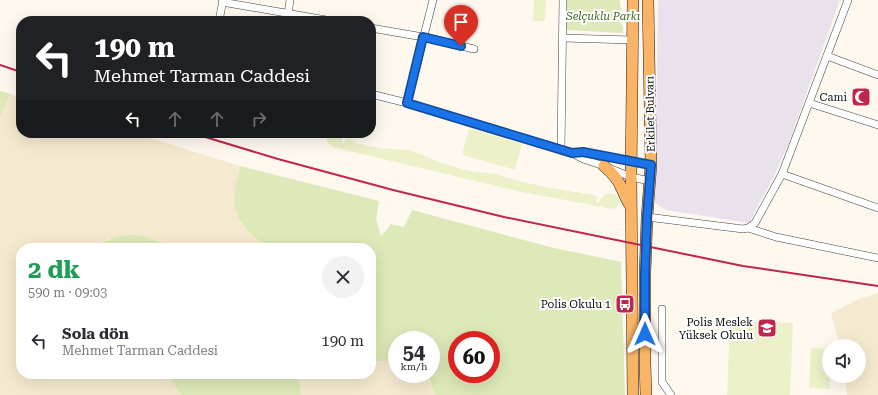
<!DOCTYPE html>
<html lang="tr">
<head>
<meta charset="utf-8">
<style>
  :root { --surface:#fff; --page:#f2f2f3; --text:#2b2b33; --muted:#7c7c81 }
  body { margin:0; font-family:"Roboto Serif",serif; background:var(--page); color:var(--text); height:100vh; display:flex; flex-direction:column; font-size:15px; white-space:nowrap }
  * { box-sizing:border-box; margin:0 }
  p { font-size:13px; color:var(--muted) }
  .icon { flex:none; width:22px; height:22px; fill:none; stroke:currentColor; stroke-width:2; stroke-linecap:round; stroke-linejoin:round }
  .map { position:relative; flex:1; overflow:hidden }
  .details { position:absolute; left:16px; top:243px; width:360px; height:136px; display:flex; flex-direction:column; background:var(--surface); border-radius:16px; box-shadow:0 4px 16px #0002 }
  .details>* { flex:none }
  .banner { position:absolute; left:16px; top:16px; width:360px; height:122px; border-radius:16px; box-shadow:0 4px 16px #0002; background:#202124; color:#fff; overflow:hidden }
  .buttons { position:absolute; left:822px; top:339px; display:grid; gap:8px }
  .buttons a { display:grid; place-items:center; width:44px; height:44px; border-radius:50%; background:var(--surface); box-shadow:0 4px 16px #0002; font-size:20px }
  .speed { position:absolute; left:388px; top:331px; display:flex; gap:8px; font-size:20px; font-weight:700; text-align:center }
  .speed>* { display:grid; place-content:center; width:52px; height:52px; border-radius:50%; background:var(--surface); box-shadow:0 4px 16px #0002; line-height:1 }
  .speed small { font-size:10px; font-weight:400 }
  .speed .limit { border:6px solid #d22; background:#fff; color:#111 }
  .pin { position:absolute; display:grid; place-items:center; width:34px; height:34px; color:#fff; margin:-41px -17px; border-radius:50% 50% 50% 0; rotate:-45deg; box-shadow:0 0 4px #0007 }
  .pin .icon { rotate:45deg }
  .me { position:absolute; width:44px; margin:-22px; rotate:0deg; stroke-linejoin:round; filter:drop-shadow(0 0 3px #0008) }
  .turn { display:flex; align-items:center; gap:14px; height:84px; padding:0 12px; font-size:18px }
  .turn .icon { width:52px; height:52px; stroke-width:2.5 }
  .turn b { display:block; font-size:28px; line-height:34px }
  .lanes { display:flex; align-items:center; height:38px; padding:0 12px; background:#0003; justify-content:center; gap:20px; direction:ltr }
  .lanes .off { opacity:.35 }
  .round { display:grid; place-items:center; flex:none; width:42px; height:42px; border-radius:21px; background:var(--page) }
  .headline { display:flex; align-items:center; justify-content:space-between; height:68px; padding:0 12px }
  h1 { font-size:24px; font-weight:700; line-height:30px; color:#1e9e55 }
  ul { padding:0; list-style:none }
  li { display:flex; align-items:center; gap:12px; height:60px; padding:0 12px }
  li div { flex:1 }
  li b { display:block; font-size:15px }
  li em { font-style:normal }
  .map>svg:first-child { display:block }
</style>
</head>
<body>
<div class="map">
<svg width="878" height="395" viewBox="0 0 878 395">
  <rect width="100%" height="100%" fill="#fff8ef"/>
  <polygon fill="#e9e2ed" points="658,0 840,0 788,145 774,176 749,223 666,210 655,203"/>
  <g fill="#f5e9cf">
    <polygon points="10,94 21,98 21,133 134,133 240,166 234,196 236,210 241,223 246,228 254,237 263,243 263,248 168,248 155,240 131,235 108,239 98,244 94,248 21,248 21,374 167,374 181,395 0,395 0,118"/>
    <polygon points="878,293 878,395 847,395 845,376 859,376 859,346 840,346 831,313 859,299"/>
    <polygon points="397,360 397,374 428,374 435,395 301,395 300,384 296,374 371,374 371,362"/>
  </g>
  <g fill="#dde9b8" fill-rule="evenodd">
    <path d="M567,0H620C619,4 622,7 621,10C621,12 620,12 619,14C617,19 620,22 623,27V33L567,30Z"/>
    <polygon points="0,91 10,94 0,118"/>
    <path d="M240,166L379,201L376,219L381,236L391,224L404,227L412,210L550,247L621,262L625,395H435L428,374H431V340H397V360L371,362V248H263V243C248,234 235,219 234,200C234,189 238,177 240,166ZM457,340H491V374H457Z"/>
    <path d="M131,235C145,236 157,239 168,248H94C105,239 117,236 131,235Z"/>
    <polygon points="167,374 296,374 300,384 301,395 181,395"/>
  </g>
  <g fill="#ecf1ca">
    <polygon points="534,0 546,0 545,21 533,21"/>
    <polygon points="469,129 522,144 515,170 462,155"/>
    <path d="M330,133H339L341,135L343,143L344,144L345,140L348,138L352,140L355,143L368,146L387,149L410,150L439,162L469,171L497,174L522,182L556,189L594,195L597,197L596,203H598L605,194C618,190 626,204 613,209L517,191L341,149C333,147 321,143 330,133Z"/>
    <polygon points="730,321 793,323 790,395 727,395"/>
    <polygon points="811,348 829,349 830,389 809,388"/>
  </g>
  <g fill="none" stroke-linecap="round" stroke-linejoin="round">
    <g stroke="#414141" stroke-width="8">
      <g id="minor">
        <polyline points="222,2 332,21"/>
        <polyline points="288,14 290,0"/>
        <polyline points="219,21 223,0"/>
        <polyline points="371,28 423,37 474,49"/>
        <polyline points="563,38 632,40"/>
        <polyline points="827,56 878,75"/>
        <polyline points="371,94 407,103 561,149 572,153 583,159 604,166 631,177 650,181"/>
        <polyline points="407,103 433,0"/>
        <polyline points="809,103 878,125"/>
        <polyline points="561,149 563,0"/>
        <polyline points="573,153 583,152 651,165"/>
        <polyline points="782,174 878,208"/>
        <polyline points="647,217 743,229 748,228 755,223 782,174 848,0"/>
        <polyline points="748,228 776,237 878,258"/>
        <polyline points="662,309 662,382 671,395"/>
      </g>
    </g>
    <g stroke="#1f1f1f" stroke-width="12">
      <g id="primary">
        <polyline points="633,0 631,177 633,395"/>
        <path d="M604,166C611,172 618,179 621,187C624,193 626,199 630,205"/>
        <polyline points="646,395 645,364 645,274 647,217 651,165 648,0"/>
      </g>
    </g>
    <use href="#minor" stroke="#fff" stroke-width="7"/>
    <use href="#primary" stroke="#f9b465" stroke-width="11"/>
    <g stroke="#bf254e" stroke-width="2">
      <polyline points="0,65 21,72"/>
      <polyline points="192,133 278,159 393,190 504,217 743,266 878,286"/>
    </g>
  </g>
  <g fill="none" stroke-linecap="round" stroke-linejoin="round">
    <g stroke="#114b97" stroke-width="10">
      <polyline id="route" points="461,46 423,37 407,103 572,153 583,152 651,165 647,217 645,274 645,334"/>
    </g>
    <use href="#route" stroke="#1a73e8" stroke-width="7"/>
  </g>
  <defs>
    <g id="mosque-square" transform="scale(1)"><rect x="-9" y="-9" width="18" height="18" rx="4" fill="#bf254e" stroke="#fff"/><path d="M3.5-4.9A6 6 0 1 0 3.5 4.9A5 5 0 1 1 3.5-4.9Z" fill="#fff"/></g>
    <g id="bus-square" transform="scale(1)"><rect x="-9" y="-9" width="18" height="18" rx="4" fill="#bf254e" stroke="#fff"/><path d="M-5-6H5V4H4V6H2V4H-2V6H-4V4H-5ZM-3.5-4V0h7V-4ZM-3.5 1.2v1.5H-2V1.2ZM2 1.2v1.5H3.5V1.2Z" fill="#fff"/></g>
    <g id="school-square" transform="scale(1)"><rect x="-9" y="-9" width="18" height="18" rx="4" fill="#bf254e" stroke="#fff"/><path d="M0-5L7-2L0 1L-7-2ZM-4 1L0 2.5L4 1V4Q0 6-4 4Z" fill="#fff"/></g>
  </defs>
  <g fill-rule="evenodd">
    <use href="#mosque-square" x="861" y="97"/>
    <use href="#bus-square" x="625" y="304"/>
    <use href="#school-square" x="767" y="328"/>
  </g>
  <g text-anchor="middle" stroke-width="4" stroke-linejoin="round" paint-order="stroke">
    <g font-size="11" font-style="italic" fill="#3d661e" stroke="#fff">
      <text x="603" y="20">Selçuklu Parkı</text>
    </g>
    <g font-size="11" fill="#0e0e0e" stroke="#fff" text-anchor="end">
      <text x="847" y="101">Cami</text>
      <text x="611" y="308">Polis Okulu 1</text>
      <text x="753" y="326">Polis Meslek<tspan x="753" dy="13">Yüksek Okulu</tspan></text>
    </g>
    <g font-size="11" fill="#0e0e0e" stroke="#fff">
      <text transform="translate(650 114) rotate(-91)" y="4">Erkilet Bulvarı</text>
    </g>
  </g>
</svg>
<div class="buttons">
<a><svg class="icon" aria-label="sound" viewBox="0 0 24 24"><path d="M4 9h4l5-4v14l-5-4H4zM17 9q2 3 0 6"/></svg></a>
</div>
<div class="speed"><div>54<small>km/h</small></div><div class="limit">60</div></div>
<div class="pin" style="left:461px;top:46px;background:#d93025"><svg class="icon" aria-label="arrive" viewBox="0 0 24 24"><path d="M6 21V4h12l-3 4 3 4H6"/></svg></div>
<svg class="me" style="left:645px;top:334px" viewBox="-20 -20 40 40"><path d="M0-17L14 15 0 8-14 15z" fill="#1a73e8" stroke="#fff" stroke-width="4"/></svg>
<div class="banner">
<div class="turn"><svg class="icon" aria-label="left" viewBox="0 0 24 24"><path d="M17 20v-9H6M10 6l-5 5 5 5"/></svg><div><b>190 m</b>Mehmet Tarman Caddesi</div></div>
<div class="lanes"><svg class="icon" aria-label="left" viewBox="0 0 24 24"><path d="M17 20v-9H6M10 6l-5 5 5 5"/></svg><svg class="icon off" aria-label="ahead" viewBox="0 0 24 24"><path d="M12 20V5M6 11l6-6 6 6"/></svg><svg class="icon off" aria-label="ahead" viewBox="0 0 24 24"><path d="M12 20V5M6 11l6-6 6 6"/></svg><svg class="icon off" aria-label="right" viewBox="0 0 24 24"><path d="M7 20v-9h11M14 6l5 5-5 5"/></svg></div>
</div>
<section class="details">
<div class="headline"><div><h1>2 dk</h1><p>590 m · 09:03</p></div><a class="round"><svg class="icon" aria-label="close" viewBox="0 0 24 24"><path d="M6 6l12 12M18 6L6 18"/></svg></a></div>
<ul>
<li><svg class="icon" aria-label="left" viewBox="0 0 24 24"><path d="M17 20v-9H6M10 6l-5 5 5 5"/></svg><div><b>Sola dön</b><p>Mehmet Tarman Caddesi</p></div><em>190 m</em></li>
</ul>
</section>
</div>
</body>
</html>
